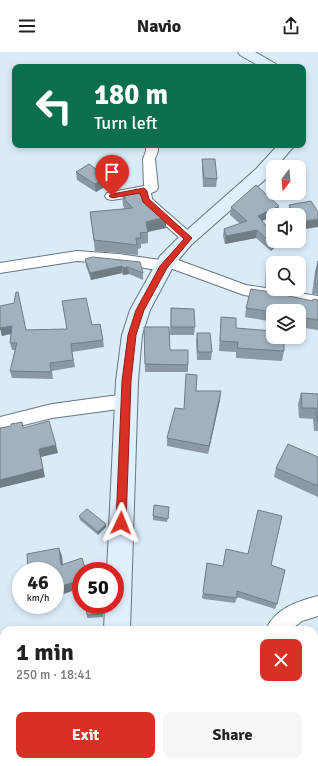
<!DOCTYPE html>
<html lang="en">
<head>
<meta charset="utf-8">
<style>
  :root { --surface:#fff; --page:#f6f6f6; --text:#222; --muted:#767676; --accent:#d93025 }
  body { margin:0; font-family:Signika,sans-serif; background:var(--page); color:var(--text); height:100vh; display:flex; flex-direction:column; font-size:15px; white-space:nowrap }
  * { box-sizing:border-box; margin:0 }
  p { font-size:13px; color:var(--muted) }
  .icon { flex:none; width:22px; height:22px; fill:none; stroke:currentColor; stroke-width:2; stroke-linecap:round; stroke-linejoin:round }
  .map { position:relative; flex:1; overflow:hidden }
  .drawer { position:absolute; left:0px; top:574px; width:318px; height:140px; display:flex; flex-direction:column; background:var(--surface); border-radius:12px 12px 0 0; box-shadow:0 2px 6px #0003 }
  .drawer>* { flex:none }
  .guide { position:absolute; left:12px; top:12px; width:294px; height:84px; border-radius:8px; box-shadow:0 2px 6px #0003; background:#0b6e4f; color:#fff; overflow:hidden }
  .needle { width:26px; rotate:196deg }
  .fabs { position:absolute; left:266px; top:108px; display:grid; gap:8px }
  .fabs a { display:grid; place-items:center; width:40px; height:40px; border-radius:8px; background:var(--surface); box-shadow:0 2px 6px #0003; font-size:20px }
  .speed { position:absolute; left:12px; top:510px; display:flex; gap:8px; font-size:20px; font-weight:700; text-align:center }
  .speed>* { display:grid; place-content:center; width:52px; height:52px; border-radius:50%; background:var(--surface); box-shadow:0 2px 6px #0003; line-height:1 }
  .speed small { font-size:10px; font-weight:400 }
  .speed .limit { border:6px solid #d22; background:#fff; color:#111 }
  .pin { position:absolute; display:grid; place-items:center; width:34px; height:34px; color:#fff; margin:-41px -17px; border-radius:50% 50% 50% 0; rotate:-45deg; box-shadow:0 0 4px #0007 }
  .pin .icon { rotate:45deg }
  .me { position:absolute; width:44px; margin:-22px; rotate:2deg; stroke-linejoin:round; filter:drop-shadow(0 0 3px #0008) }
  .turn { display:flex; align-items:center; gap:14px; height:84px; padding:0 16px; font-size:18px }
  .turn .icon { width:52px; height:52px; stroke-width:2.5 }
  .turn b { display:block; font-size:28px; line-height:34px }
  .round { display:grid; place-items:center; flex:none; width:42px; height:42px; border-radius:8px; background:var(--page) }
  .headline { display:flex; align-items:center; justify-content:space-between; height:68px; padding:0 16px }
  h1 { font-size:24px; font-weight:700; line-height:30px }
  .primary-button { display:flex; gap:8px; margin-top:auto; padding:8px 16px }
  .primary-button a { flex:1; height:46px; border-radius:8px; background:var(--accent); color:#fff; font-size:16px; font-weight:700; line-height:46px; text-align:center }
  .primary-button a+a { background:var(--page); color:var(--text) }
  header { display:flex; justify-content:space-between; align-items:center; height:52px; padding:0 16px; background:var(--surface); font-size:18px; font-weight:700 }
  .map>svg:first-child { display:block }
</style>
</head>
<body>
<header><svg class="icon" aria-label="menu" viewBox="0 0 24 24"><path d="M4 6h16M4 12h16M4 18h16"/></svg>Navio<svg class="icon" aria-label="share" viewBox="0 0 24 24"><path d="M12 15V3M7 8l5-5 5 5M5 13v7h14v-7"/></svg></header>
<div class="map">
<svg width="318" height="714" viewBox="0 0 318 714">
  <rect width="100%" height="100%" fill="#daebf8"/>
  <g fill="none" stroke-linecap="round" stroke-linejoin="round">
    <g stroke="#677681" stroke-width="2">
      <g id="minor">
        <polygon points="146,93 158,93 158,99 155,107 158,136 156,139 151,141 152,147 193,183 195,186 193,189 188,191 183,189 140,151 138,144 112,148 107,147 105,144 107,141 112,140 144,134 143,107 146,99"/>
        <polygon points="77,199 119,202 160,208 162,205 167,204 246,233 318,244 318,256 244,243 170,216 164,219 119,212 77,209 0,221 0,211"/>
        <polygon points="126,342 132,344 134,349 132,354 126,356 52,366 0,379 0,365 52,352"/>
        <path d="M318,544V564L302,569L290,578H266C274,557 298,549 318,544Z"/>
      </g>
    </g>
    <g stroke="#677681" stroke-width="2">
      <g id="secondary">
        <polygon points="238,0 255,0 276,12 278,15 261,15 240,3"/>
        <polygon points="278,93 295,93 276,115 273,115 273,119 268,125 191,193 174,213 150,258 142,283 138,329 130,578 104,578 105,553 115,553 115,519 107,519 116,329 122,283 130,258 160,204 179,185 256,117"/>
        <rect x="100" y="710" width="30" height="4"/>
      </g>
    </g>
    <use href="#minor" fill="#fff" fill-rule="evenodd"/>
    <use href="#secondary" fill="#dfeffc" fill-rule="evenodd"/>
  </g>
  <g fill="#8a99a3">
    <polygon points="202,107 217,127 216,135 203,135 202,116"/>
    <polygon points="76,120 108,133 96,140 77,128"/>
    <polygon points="139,142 166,176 148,180 148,191 141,192 141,196 138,197 138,203 95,199 90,160 124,157 124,155 123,154 122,143"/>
    <polygon points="311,149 299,178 299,163 289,163 288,162 289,153"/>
    <polygon points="231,155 278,162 275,163 273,163 273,164 262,169 273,189 277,189 276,194 271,199 256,186 225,192 223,184 224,177 240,172 230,163"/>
    <polygon points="85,207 140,210 143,221 143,228 129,222 123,223 122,221 91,228 86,214"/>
    <polygon points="268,208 273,211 273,236 265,234 266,216"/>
    <polygon points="318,209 318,243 312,242 315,219"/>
    <polygon points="279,242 313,249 313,247 318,248 318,278 299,275 299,259 273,259 273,270 245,265 246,256"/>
    <polygon points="14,251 26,278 67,277 92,273 103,288 104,295 72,300 75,315 52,319 53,327 12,326 10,319 15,298 12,298 10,291 11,282 2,284 0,276"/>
    <polygon points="171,256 195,275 194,283 170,283"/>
    <polygon points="221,265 236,276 284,299 282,309 236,306 236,300 219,299"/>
    <polygon points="144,275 170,298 188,313 188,320 145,320"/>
    <polygon points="197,281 212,300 211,308 197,308 196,289"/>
    <polygon points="196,339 220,348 208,402 167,394 167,386 184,357"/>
    <polygon points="301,341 318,342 318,379 314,379 313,367 299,366 298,352"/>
    <polygon points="318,405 318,445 274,425 276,416"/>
    <polygon points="169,455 167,470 153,468 153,464"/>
    <polygon points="79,464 106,472 106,475 98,483 80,468"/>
    <polygon points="207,511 223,514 271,513 277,552 275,557 237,545 235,551 204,547 202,546"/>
    <polygon points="103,553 103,565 87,566 87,563"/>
    <polygon points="314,651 317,661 318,661 318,688 314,692"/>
    <polygon points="235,710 303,710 303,714 242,714 234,711"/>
  </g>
  <g fill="#717d85">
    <polygon points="107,125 108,133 96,140 95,132"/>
    <polygon points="279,154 278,162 275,163 273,163 273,164 257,171 258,164"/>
    <polygon points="166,165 166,176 146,180 146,170"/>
    <polygon points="318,167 318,175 299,178 299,170"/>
    <polygon points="257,178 256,186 225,192 226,184"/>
    <polygon points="275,189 277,189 276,194 271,199 272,192"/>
    <polygon points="122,214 122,221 91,228 90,221"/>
    <polygon points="128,215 129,222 123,223 123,216"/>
    <polygon points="12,274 14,281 2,284 0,276"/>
    <polygon points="221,339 220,348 208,402 209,394"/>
    <polygon points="56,393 58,401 41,405 45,425 0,436 0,428 39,397"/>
    <polygon points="106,472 106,475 98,483 98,480"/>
    <polygon points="59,496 62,504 64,521 61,513"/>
    <polygon points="81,527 81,536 55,545 55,537"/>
  </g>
  <g fill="#a1b2be" stroke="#717d85">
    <polygon points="202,107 215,107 217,127 204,126"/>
    <polygon points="89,112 107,125 95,132 76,120"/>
    <polygon points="256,133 279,154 258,164 273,182 273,189 275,189 272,192 257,178 226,184 224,177 247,169 231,155"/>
    <polygon points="137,137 139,142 166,165 146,170 148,180 140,181 141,186 136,186 137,193 94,188 90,160 133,156 124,147 126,146 122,143"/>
    <polygon points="311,149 318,160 318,167 299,170 299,163 295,163 289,153"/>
    <polygon points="93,205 140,210 143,221 128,215 123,216 122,214 90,221 85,207"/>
    <polygon points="268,208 280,209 280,211 273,211 273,227 267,226"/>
    <polygon points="318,209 318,233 315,232"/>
    <polygon points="251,237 279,241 279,242 313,249 313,247 318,248 318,268 299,265 299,259 273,259 273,260 246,256"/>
    <polygon points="16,240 18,240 26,278 67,277 62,249 86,246 92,273 100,272 103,288 71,292 73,308 50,311 51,320 10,319 17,291 10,291 12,274 0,276 0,254 14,251"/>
    <polygon points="171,256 194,257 195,275 171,275"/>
    <polygon points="221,265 236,266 236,276 273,279 273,285 284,285 284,299 237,296 238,290 220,289"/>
    <polygon points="144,275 169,275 170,298 188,298 188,313 145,312"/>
    <polygon points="197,281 210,281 212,300 198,300"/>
    <polygon points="186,322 197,323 196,339 221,339 209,394 167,386 175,356 184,357"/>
    <polygon points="301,341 318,342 318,369 317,369 316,356 302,356"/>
    <polygon points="49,369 56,393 39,397 43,417 0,428 0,376 11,374 11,372 22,370 23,376"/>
    <polygon points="288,392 318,405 318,434 276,416"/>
    <polygon points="154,453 169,455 168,467 153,464"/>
    <polygon points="87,457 106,472 98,480 79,464"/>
    <polygon points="258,458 282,464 271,513 285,518 277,552 237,539 237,546 205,542 203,540 207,511 223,514 226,497 248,502"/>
    <polygon points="59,496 61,513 82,506 86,519 81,519 81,527 55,537 55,519 28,519 27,502"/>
    <polygon points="86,553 103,553 102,562 87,563"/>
    <polygon points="314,651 316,653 317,661 318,661 318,688 314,685"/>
    <polygon points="242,710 303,710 303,714 255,714"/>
    <polygon points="91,711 91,714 79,714"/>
  </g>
  <polygon fill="#d93025" stroke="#8d1f18" points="144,136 147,139 149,147 192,186 167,216 144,258 136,283 131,329 126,471 125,475 121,476 117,475 116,471 122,329 128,283 136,258 160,214 184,187 143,150 140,141 112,146 109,144 112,142"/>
</svg>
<div class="fabs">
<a><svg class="needle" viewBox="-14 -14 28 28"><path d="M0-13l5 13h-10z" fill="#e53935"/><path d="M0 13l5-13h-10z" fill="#767676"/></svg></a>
<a><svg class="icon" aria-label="sound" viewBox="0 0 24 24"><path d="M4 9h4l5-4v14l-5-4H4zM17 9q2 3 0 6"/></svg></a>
<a><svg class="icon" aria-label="search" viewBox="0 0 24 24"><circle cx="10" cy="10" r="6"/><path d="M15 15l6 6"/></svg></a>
<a><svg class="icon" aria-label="layers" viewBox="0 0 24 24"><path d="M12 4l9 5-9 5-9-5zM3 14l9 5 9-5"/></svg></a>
</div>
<div class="speed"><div>46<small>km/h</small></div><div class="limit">50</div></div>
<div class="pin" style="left:112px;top:144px;background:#d93025"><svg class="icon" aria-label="arrive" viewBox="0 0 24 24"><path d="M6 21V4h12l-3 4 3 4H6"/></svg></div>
<svg class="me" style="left:121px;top:471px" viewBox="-20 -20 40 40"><path d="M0-17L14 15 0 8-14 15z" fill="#d93025" stroke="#fff" stroke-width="4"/></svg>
<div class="guide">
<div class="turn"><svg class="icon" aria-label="left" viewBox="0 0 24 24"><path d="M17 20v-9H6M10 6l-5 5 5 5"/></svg><div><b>180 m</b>Turn left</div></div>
</div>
<section class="drawer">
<div class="headline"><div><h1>1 min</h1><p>250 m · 18:41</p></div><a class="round" style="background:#d93025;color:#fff"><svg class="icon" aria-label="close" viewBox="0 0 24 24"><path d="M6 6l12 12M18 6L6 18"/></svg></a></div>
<div class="primary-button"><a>Exit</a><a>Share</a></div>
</section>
</div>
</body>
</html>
